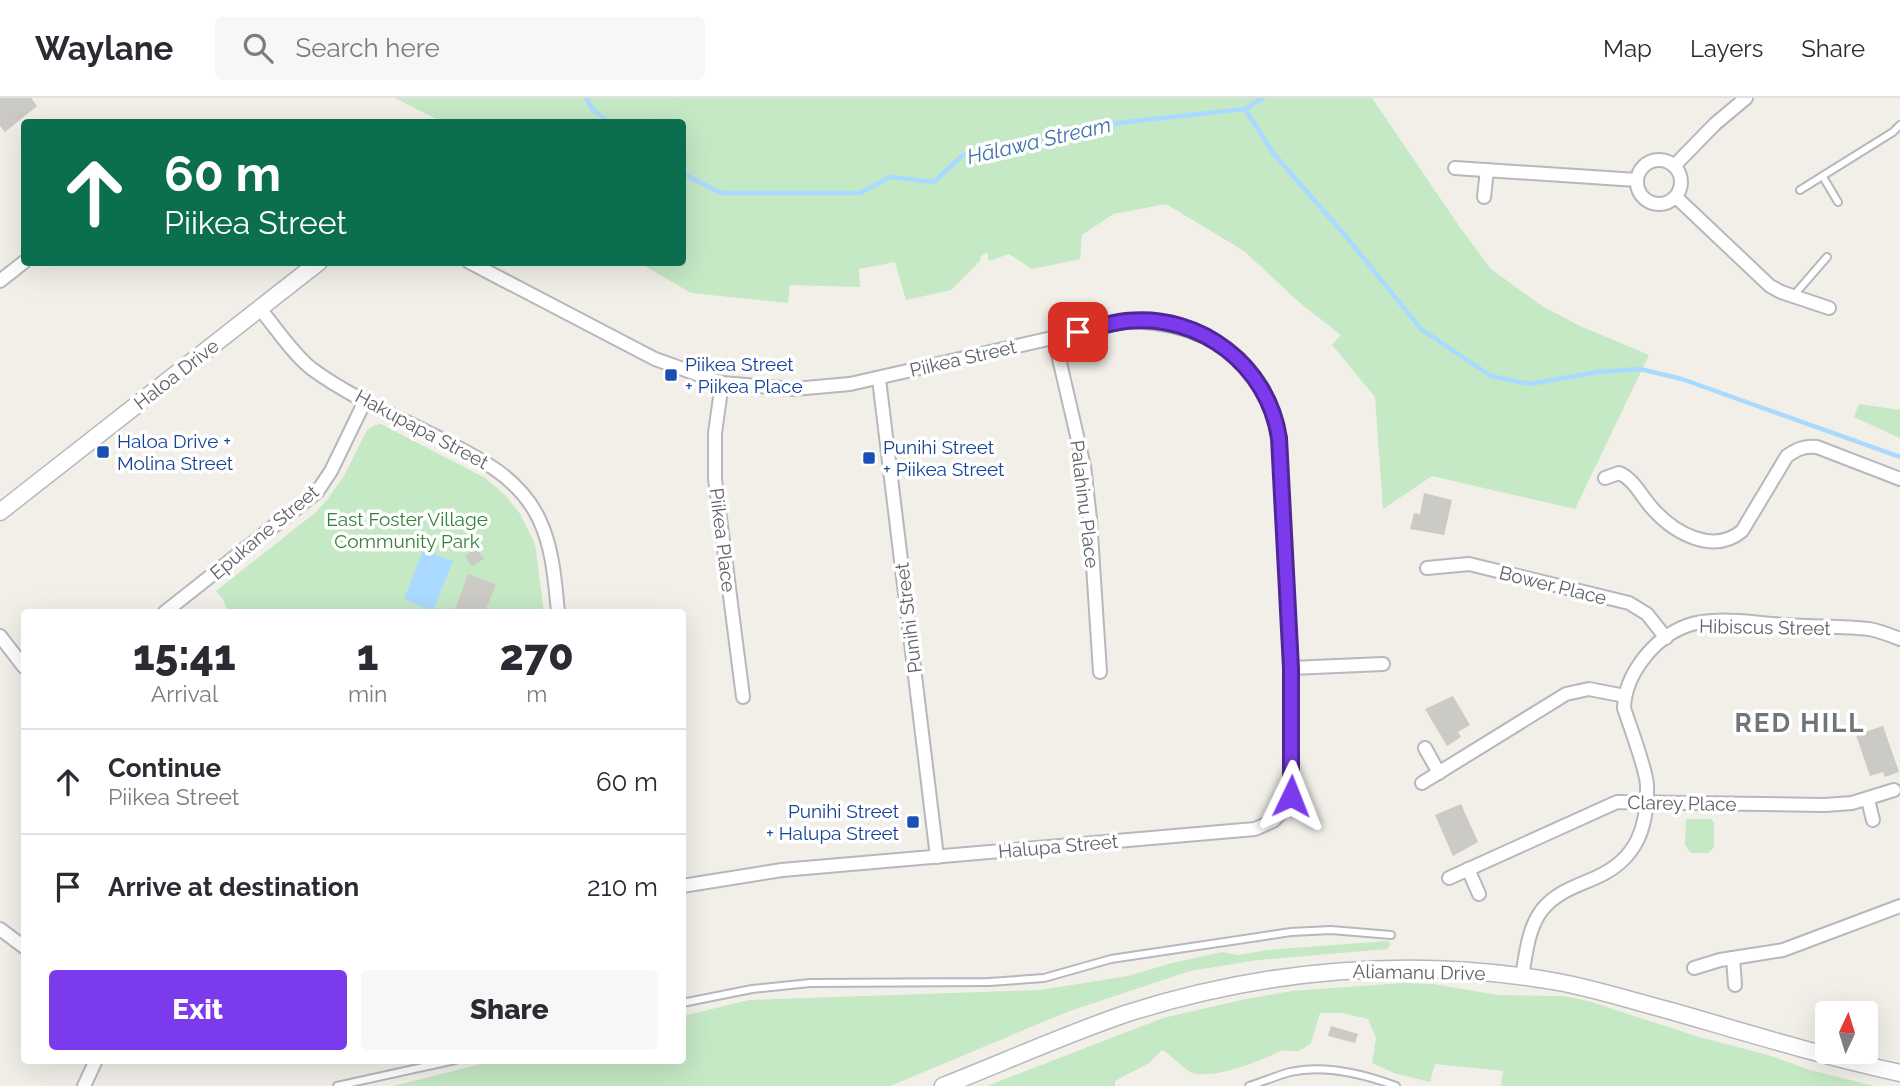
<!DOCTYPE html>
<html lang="en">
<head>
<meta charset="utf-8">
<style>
  :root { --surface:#fff; --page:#f7f7f7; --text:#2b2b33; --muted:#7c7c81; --line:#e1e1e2; --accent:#7c3aed }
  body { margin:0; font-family:Raleway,sans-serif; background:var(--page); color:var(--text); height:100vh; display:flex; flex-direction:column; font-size:26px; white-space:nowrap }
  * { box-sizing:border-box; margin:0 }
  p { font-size:23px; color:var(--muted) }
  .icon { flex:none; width:38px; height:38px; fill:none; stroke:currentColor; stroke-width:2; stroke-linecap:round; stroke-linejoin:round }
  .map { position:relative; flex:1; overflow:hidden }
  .sheet { position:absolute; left:21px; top:511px; width:665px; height:455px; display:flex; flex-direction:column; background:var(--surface); border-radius:7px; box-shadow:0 7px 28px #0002 }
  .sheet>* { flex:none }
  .hud { position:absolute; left:21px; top:21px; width:665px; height:147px; border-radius:7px; box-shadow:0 7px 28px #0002; background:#0b6e4f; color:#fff; overflow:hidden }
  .needle { width:46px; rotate:4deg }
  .fabs { position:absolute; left:1815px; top:903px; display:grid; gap:14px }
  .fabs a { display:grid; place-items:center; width:63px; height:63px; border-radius:7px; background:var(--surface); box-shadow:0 7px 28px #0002; font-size:35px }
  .pin { position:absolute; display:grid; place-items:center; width:60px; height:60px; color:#fff; margin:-30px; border-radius:14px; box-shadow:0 4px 10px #0006 }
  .me { position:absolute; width:77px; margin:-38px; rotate:2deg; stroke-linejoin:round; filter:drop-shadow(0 0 5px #0008) }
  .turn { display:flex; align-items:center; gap:24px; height:147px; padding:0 28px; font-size:32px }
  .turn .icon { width:91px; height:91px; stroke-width:2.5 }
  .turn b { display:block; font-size:49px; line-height:60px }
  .eta { display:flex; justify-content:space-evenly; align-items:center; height:119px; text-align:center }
  .eta b { font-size:42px; font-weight:800; line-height:49px }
  .action { display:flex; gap:14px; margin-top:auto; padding:14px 28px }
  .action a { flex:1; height:80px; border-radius:7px; background:var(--accent); color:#fff; font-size:28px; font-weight:800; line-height:80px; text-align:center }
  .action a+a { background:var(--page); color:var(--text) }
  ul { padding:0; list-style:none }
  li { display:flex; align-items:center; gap:21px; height:105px; padding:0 28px; border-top:2px solid var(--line) }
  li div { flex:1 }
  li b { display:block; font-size:26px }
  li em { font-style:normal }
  header { display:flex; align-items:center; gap:42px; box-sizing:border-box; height:98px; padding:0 35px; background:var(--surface); border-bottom:2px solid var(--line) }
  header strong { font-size:33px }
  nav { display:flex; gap:38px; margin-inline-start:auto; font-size:24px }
  .search { width:490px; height:63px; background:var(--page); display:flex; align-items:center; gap:18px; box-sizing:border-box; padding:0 24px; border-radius:7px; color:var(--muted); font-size:26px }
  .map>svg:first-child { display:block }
</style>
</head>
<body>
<header>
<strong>Waylane</strong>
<div class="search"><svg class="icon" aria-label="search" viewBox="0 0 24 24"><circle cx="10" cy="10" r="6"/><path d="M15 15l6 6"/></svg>Search here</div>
<nav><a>Map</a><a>Layers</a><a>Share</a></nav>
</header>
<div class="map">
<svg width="1900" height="988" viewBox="0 0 1900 988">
  <rect width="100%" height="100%" fill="#f1efe8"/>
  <g fill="#c5e8c5">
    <polygon points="395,0 1372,0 1461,131 1491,171 1542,208 1580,228 1649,257 1575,411 1432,378 1383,411 1375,299 1332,247 1341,237 1300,205 1244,153 1166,106 1113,116 1082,137 1080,161 1032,171 1009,156 989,163 987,154 981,158 980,163 951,192 906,202 895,164 859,171 860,189 790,187 788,205 691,195 640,165 682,164 682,24 442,24"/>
    <polygon points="1859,306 1900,312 1900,340 1854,319"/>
    <polygon points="381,326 485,380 505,397 520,416 535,446 544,514 228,514 223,501 216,493 316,414 326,403 344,378 367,332 375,327"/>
    <polygon points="1686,721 1711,721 1714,725 1714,749 1708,755 1691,755 1685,747"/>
    <polygon points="1388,843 1391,846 1387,851 1258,862 1190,873 1067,914 890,988 393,988 493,963 682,962 683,918 749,902 1040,892 1128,878 1172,865 1222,854 1238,857 1268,852"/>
    <path d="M1403,885L1433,886L1498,897L1563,898L1588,903L1699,939L1768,957L1810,972L1874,988H1501L1503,973L1435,966L1430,984L1394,975L1372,965L1376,940L1368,921L1342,915H1320L1311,945C1307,948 1301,953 1297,953C1291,954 1287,951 1281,953C1259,963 1223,978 1198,976C1185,975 1174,958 1162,952L1149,965L1115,983V988H987L1163,920L1246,901L1292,893Z"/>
  </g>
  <polygon fill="#aadaff" points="423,452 453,463 433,513 404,501"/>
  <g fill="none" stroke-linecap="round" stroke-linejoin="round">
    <g stroke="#aadaff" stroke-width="4.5">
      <polyline points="586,0 593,12 609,24"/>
      <polyline points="1245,11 1273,55 1344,136 1421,231 1491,278 1530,286 1597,274 1640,271 1682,281 1900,359"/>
      <polyline points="682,75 721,95 860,95 890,79 934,84 963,57 1025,48 1109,26 1245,11 1262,0"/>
    </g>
  </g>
  <g fill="#cccac5">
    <polygon points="0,0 31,0 37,8 5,34 0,28"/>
    <polygon points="1424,395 1452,402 1444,437 1410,431 1414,415 1420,416"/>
    <polygon points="476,450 484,461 472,468 465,458"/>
    <polygon points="468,476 496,486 485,514 454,514"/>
    <polygon points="1453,598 1470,627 1458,634 1461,639 1447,648 1425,611"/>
    <polygon points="1883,628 1899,674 1885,679 1883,674 1870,678 1856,637"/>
    <polygon points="1461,706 1478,744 1453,758 1435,717"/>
    <polygon points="1331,928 1358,936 1355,945 1328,938"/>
  </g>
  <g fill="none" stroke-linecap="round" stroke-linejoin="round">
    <g stroke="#b5b8bc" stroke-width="10">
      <g id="service">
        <polyline points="1823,79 1838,104"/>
        <polyline points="1800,92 1893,34 1900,27"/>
        <polyline points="1794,197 1827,159"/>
        <polyline points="682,905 752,891 810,885 989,884 1044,880 1111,861 1291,834 1331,832 1391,837"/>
        <polyline points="337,988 455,962"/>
        <path d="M1249,988C1262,984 1276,978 1290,974C1325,966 1364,976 1396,988"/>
      </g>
    </g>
    <g stroke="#b5b8bc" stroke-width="16">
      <g id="minor">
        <circle cx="1659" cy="84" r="22"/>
        <polyline points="1674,68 1715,26 1746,0"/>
        <polyline points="1455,70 1637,82"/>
        <polyline points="1484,99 1487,72"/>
        <polyline points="1676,99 1770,188 1781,194 1829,210"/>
        <path d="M469,164L655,261L722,285L794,291L850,286L1127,223C1204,225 1266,258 1279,340L1291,570L1292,690L1284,712L1273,723L1255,731L782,772L682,788"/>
        <polyline points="0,183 24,164"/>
        <path d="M260,211C277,231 292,255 312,271C349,298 393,317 433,337C475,358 518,377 539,421C553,450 555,484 558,514"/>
        <polyline points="1054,239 1084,368 1090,421 1100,574"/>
        <polyline points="879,281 937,759"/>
        <polyline points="722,285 715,335 715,381 743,599"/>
        <path d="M1605,380L1619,375C1634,381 1641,398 1652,410C1674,435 1713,457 1742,433L1787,358C1797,351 1804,348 1817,349L1900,381"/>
        <polyline points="1427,470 1469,466 1629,505 1647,516 1666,540"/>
        <polyline points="165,514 317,394 331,373 365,303"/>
        <polyline points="0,538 24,569"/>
        <polyline points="1291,570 1383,566"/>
        <polyline points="1425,650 1439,675"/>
        <polyline points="1422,685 1566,596 1589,591 1625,598"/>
        <polyline points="1868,702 1873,722"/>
        <polyline points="1468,771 1479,796"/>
        <polyline points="1449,780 1617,704 1825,707 1852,705 1894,692"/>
        <polyline points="0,831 24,849"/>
        <polyline points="1733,860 1735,887"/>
        <polyline points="1694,870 1720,862 1783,852 1900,808"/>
        <path d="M1522,878C1526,856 1528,830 1542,812C1556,794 1577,788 1597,779C1637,761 1648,729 1647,687C1646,670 1630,629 1624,610C1625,576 1654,540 1686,528C1717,517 1757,526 1788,527C1815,529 1843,528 1869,531C1880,533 1890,537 1900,541"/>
        <polyline points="84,988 96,962"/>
      </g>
    </g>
    <g stroke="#b5b8bc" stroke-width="19">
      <g id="tertiary">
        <polyline points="0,414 319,164"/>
        <path d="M943,988C1004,964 1064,937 1125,916C1265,871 1413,858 1558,884C1596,891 1633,903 1671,913C1747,935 1822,958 1900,975"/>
      </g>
    </g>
    <use href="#service" stroke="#fff" stroke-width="6"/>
    <use href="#minor" stroke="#fff" stroke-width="12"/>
    <use href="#tertiary" stroke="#fff" stroke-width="16"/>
  </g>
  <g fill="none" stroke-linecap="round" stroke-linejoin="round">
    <g stroke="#51269a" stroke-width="18">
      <path id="route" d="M1078,234C1094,230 1110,225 1126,223C1201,215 1268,268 1279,340L1291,570V698"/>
    </g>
    <use href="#route" stroke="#7c3aed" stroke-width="12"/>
  </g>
  <g fill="#1a4fb4" stroke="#fff" stroke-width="2.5">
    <rect x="664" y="270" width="14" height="14" rx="3.5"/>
    <rect x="96" y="347" width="14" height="14" rx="3.5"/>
    <rect x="862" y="353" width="14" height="14" rx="3.5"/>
    <rect x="906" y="717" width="14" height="14" rx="3.5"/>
  </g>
  <g text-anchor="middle" stroke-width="7" stroke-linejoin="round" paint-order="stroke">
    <g font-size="19" fill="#5f6368" stroke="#fff">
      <text transform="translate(963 260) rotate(-13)" y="7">Piikea Street</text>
      <text transform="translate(176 276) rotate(-38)" y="7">Haloa Drive</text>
      <text transform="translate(422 331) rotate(28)" y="7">Hakupapa Street</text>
      <text transform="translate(1085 406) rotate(83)" y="7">Palahinu Place</text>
      <text transform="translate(264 434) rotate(-40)" y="7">Epukane Street</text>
      <text transform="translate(723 442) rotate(83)" y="7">Piikea Place</text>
      <text transform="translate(1553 487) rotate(14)" y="7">Bower Place</text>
      <text transform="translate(908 520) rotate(-97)" y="7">Punihi Street</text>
      <text transform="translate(1765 529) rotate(1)" y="7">Hibiscus Street</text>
      <text transform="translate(1682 705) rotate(1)" y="7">Clarey Place</text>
      <text transform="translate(1058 748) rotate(-5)" y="7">Halupa Street</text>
      <text transform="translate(1419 874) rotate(1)" y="7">Aliamanu Drive</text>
    </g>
    <g font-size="19" fill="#164399" stroke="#fff" text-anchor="start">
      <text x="685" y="273">Piikea Street<tspan x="685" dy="22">+ Piikea Place</tspan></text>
      <text x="117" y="350">Haloa Drive +<tspan x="117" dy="22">Molina Street</tspan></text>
      <text x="883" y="356">Punihi Street<tspan x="883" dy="22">+ Piikea Street</tspan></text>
      <text x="899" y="720" text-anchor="end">Punihi Street<tspan x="899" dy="22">+ Halupa Street</tspan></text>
    </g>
    <g font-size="19" fill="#348238" stroke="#fff">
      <text x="407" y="428">East Foster Village<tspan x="407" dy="22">Community Park</tspan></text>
    </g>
    <g font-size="21" font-style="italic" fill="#4174aa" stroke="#fff">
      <text transform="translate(1039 43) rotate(-13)" y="7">Hālawa Stream</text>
    </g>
    <g font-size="26" font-weight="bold" letter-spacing="2" fill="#70757a" stroke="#fff">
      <text x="1800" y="634">RED HILL</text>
    </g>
  </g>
</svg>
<div class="fabs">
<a><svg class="needle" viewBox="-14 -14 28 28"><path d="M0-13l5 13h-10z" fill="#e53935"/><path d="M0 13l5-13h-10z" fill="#7c7c81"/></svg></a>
</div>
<div class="pin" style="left:1078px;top:234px;background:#d93025"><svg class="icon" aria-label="arrive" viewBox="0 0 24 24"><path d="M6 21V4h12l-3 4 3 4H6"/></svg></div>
<svg class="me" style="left:1291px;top:698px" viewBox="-20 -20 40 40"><path d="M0-17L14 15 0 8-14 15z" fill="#7c3aed" stroke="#fff" stroke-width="4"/></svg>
<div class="hud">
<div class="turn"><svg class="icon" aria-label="ahead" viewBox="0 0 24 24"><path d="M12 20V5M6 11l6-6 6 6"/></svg><div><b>60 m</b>Piikea Street</div></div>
</div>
<section class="sheet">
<div class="eta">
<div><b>15:41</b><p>Arrival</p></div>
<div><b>1</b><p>min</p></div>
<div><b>270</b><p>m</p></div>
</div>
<ul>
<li><svg class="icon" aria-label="ahead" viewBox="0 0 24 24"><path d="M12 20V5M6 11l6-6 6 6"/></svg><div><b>Continue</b><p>Piikea Street</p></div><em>60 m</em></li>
<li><svg class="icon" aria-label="arrive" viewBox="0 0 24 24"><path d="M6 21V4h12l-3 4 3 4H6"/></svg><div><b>Arrive at destination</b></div><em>210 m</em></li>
</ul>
<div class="action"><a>Exit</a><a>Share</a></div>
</section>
</div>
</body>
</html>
